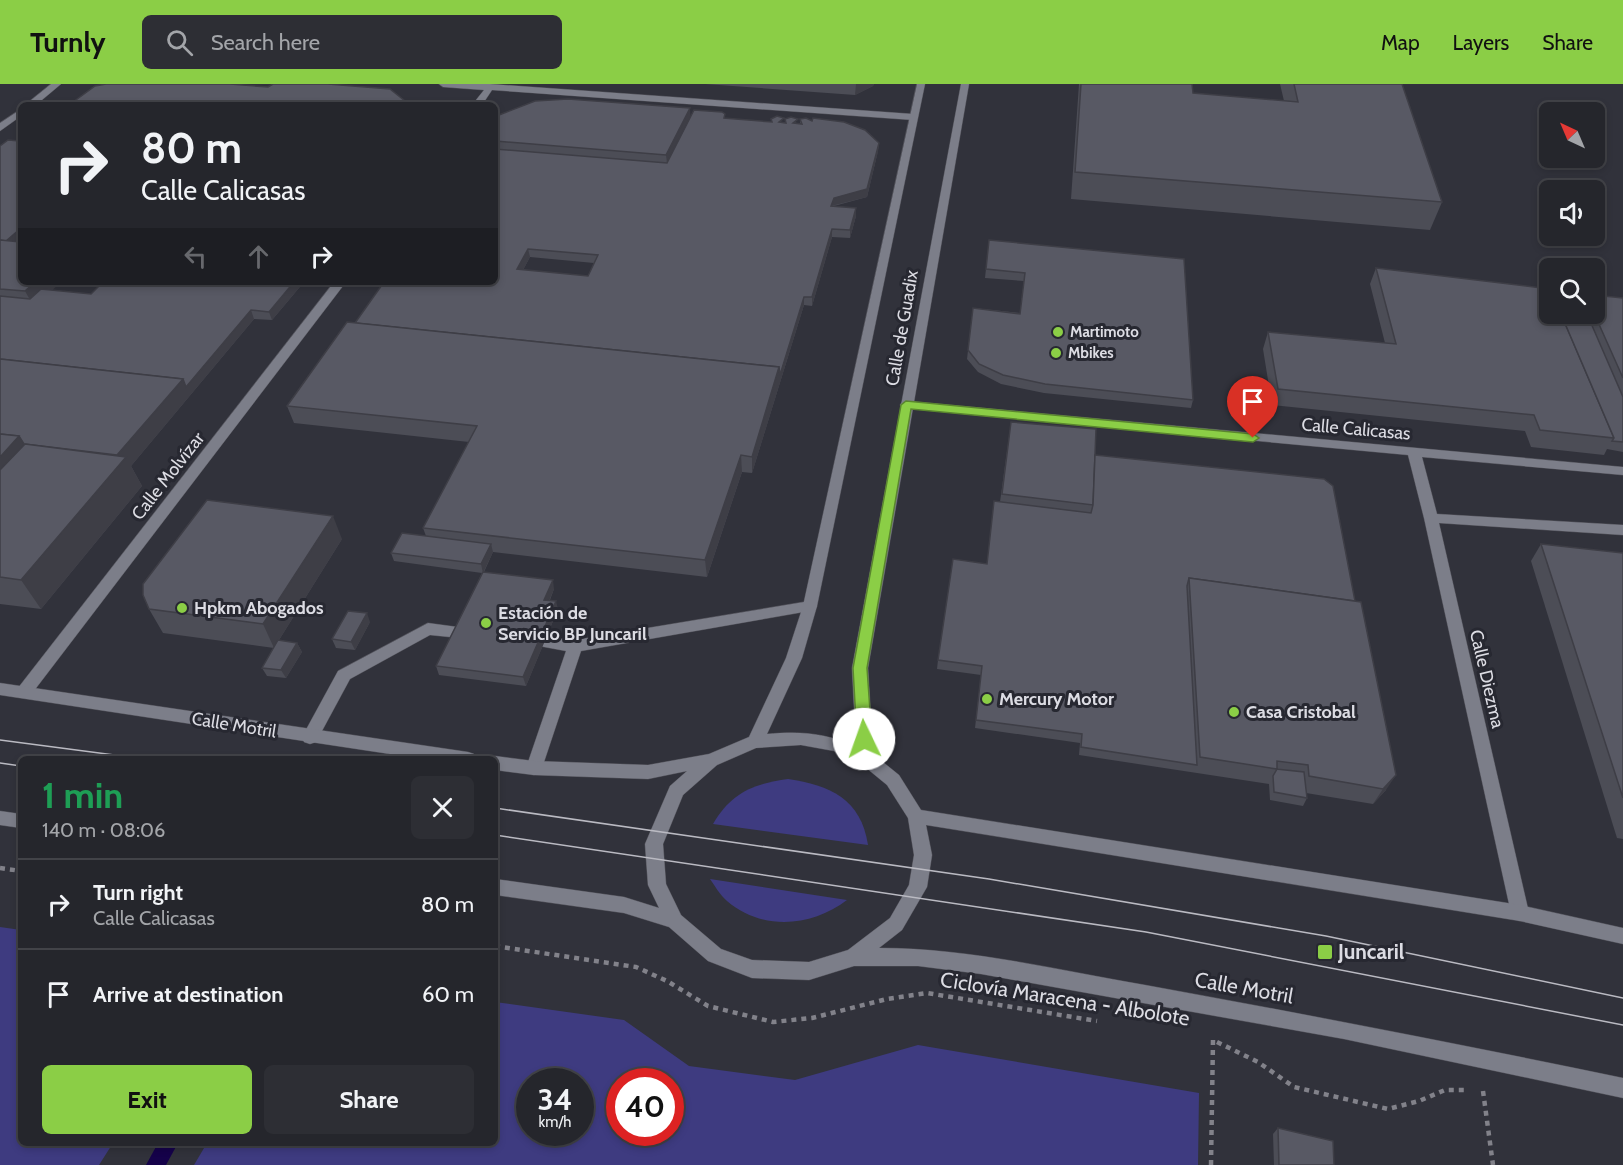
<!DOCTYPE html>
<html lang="en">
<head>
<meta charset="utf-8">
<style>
  :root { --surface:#25262c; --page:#2d2e34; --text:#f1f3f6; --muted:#a3a5a9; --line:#424348; --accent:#8bce46 }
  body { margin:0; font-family:Cabin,sans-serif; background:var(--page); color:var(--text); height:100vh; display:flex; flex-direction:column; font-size:22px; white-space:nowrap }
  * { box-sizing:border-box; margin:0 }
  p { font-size:20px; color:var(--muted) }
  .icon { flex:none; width:33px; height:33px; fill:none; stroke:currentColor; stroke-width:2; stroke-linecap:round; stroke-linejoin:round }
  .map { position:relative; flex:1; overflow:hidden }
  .side { position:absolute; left:18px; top:672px; width:480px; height:390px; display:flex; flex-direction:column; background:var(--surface); border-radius:9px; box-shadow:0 3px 9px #0003,0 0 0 2px var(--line) }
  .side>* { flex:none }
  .guide { position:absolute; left:18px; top:18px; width:480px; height:183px; border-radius:9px; box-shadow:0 3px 9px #0003,0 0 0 2px var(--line); background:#25262c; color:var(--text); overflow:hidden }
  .needle { width:39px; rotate:316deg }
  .fabs { position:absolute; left:1539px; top:18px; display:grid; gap:12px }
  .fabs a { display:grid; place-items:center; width:66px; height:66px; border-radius:9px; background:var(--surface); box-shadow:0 3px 9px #0003,0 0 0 2px var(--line); font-size:30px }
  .speed { position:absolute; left:516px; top:984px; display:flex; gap:12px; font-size:30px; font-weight:700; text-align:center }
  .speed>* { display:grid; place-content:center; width:78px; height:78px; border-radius:50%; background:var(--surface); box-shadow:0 3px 9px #0003,0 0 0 2px var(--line); line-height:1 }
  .speed small { font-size:15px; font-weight:400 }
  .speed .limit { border:9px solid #d22; background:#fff; color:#111 }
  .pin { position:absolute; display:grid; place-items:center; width:51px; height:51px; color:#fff; margin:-62px -26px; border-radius:50% 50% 50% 0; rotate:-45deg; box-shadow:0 0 6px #0007 }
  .pin .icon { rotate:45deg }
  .me { position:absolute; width:66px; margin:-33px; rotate:357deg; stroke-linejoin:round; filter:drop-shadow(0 0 4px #0008) }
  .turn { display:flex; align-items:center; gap:21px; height:126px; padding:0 24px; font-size:27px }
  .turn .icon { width:78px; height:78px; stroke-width:2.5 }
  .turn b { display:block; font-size:42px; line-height:51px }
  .lanes { display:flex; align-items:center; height:57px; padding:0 24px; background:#0003; justify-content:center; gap:30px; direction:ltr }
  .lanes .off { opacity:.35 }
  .round { display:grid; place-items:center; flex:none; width:63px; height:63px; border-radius:9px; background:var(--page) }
  .overview { display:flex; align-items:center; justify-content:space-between; height:102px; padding:0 24px }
  h1 { font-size:36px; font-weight:800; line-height:45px; color:#1e9e55 }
  .button { display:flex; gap:12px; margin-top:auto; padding:12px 24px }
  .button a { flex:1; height:69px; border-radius:9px; background:var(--accent); color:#111; font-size:24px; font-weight:800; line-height:69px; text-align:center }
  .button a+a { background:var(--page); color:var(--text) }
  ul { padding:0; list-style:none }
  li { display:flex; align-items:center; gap:18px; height:90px; padding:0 24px; border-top:2px solid var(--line) }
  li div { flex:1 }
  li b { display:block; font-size:22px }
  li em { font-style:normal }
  header { display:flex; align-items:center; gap:36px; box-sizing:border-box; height:84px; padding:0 30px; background:var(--accent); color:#111 }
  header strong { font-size:28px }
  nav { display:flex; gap:33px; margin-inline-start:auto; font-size:21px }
  .search { width:420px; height:54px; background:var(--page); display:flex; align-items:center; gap:15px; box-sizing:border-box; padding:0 21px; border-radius:9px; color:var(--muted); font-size:22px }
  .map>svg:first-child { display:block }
</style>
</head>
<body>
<header>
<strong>Turnly</strong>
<div class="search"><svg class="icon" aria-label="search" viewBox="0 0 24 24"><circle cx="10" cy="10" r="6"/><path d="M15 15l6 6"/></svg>Search here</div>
<nav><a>Map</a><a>Layers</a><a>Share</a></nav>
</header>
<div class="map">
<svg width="1623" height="1081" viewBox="0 0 1623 1081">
  <rect width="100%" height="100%" fill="#31323b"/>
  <g fill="#3e3b80" fill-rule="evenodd">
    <path d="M788,695C830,701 861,715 868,761L713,740C731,709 753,700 788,695Z"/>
    <path d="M710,795L847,816C812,843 762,847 727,817C720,811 715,802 710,795Z"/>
    <polygon points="0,843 21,846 21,1059 113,1059 99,1081 0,1081"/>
    <path d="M495,918L624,936L689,982L795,996L918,961L1199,1009L1198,1081H194L207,1059H495ZM530,998H580V1048H530ZM620,998H670V1048H620Z"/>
  </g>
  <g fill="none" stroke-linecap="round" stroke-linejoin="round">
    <polygon fill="#15024a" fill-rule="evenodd" points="158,1059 178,1059 166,1081 146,1081"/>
    <g stroke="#505058" stroke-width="1">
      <g id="service">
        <polygon points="810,517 815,518 817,522 815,526 581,567 542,684 540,689 534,691 528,689 526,684 566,567 539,562 536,558 539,554 544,552 575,556"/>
        <polygon points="428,539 465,544 468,548 465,552 460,554 430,551 350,595 316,658 310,660 304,658 302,653 338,587"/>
      </g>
    </g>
    <g stroke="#505058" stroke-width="1">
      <g id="minor">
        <polygon points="51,0 61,0 36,21 25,21"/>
        <polygon points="439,0 490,0 913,30 918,33 913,36 492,6 482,21 472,21 484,6 443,3"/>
        <polygon points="21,25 21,32 0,47 0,39"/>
        <polygon points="334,198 346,198 30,612 18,612 16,608 18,604"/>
        <polygon points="906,317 1623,383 1623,391 1422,373 1437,430 1623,441 1623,451 1439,439 1529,829 1526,835 1520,837 1514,835 1511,829 1424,434 1408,371 902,324 900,321 902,318"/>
      </g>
    </g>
    <g stroke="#505058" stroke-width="1">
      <g id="tertiary">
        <path d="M917,0H925L817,522L802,574L767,650C802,647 823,649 856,662L852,584L961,0H969L868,584L873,670L899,691L921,726L1520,821L1623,844V860L1520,837L926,741L932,771L927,803L902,846L879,864C969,864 1057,886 1145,901C1305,930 1464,961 1623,994V1014L1344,955L981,890L918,882H854L809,896L752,894L708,877L669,843L624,829L495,811V795L624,813L659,824L648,801L645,760L670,702L687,687L648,695L534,691L495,686V675L489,674L495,672L534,677L648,681L709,670L749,653L786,574L803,522ZM801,661L834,667L859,678L887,701L908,734L914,771L909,801L890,834L848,866L809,878L752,876L721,865L681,831L666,800L663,760L683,711L717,681L756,664Z"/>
        <polygon points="0,599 468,668 474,670 476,675 423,675 0,611"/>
        <polygon points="0,727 21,730 21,744 0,741"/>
      </g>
    </g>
    <g stroke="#82828a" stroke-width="4.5" stroke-dasharray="5 5" stroke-linecap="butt">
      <polyline points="0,784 21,787"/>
      <polyline points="495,862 636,883 667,897 708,922 773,938 812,934 887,915 927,909 1097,937"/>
      <polyline points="1217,958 1258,978 1294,1003 1388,1025 1419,1017 1445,1006 1464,1006"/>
      <polyline points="1483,1007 1493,1081"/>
      <polyline points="1211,1081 1213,956"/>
    </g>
    <use href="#service" fill="#7c7e89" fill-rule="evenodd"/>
    <use href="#minor" fill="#7c7e89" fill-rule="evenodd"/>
    <use href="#tertiary" fill="#7c7e89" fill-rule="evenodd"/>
    <g stroke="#babac2" stroke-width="1.5">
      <polyline points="0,656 145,675"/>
      <polyline points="0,679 21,682"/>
      <polyline points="495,724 989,795 1326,852 1623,914"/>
      <polyline points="495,751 1146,848 1623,941"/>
    </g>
  </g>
  <g fill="#4c4d56" fill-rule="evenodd">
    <polygon points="705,0 874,0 873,2 855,11"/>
    <polygon points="1079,0 1192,0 1193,9 1284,17 1280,0 1402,0 1442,118 1430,146 1071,115"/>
    <path d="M690,32L771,38V35L785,39V35L800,40V35L812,37L879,59L878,67L867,113L834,122L856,124V132L850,154L832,153L812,222L804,221L752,389L742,388L707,493L493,468L484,488L554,505L550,516L558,525L526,602L439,591L436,582L482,489L394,477L391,469L426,452L423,444L469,358L294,339L287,322L355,239L495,198V35ZM530,173L594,179L588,192L523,186Z"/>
    <polygon points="20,57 21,156 19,158 53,206 91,210 103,198 304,198 272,236 254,235 131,382 142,402 41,525 0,520 0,62"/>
    <polygon points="989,156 1193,316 1191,324 1044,309 1001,300 978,288 967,275 973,224 1020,229 1024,197 985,194"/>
    <polygon points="1376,184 1550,230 1594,230 1623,214 1623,368 1607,365 1604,371 1531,363 1525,347 1272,321 1263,265 1268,248 1385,259 1370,200"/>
    <polygon points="1011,338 1095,371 1386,706 1373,720 1306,709 1307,714 1303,722 1270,716 1269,700 1079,671 1080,659 975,644 981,591 937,585 938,576 987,480 1000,418"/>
    <polygon points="342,455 279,556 297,559 302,568 286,594 267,592 262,584 274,564 163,549 149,525"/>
    <polygon points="1541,460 1623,469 1623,755 1617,754 1531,477"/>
    <polygon points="370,538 355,566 336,564 332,555"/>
    <polygon points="1278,1044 1334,1081 1274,1081 1273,1050"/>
  </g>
  <g fill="#3e3e46">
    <polygon points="856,0 874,0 873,2 855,11"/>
    <polygon points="690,24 691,39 668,87 666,71"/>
    <polygon points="879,59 878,67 867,113 831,122 834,114"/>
    <polygon points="856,124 856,132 850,154 850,146"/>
    <polygon points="21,144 21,156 3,171 0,162"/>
    <polygon points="832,145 832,153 812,222 812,213"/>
    <polygon points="528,165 530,173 519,193 517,185"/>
    <polygon points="35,198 61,198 34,223 25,207"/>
    <polygon points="294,198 304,198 272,236 269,228"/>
    <polygon points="804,213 804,221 752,389 752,373 779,283"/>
    <polygon points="251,226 254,235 131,382 142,402 41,525 21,496 107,383 183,295"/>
    <polygon points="19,352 43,390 0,437 0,373"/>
    <polygon points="741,371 742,388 707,493 705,476"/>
    <polygon points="333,432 342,455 274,564 263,540"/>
    <polygon points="491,460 493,468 483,489 481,480"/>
    <polygon points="553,496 554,505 546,524 544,516"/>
    <polygon points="556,517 558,525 526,602 523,593"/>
    <polygon points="367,529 370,538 355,566 351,558"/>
    <polygon points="297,559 302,568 286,594 281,586"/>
    <polygon points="1396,691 1386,706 1373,720 1383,705"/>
  </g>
  <g fill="#585964" stroke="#3e3e46" stroke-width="1.5" fill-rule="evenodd">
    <polygon points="106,0 230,0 268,3 273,0 328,0 390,5 410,21 69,21 95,2"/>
    <polygon points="1081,0 1192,0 1193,9 1298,18 1294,0 1402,0 1442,118 1075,88"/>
    <polygon points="568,15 690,24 666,71 495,57 495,35 499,31 535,17"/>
    <path d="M694,26L722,28L725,30L724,34L772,38L771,35L777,32L784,34L779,38L786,39L785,35L791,33L798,35L793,39L802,40L800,35L806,34L812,37L813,34L844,38L865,46L879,59L867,105L834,114L831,122L856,124L850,146L832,145L812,213H804L780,291L779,283L355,239L384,198H495V65L667,79ZM528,165L598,171L588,192L517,185Z"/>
    <polygon points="8,56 20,57 21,56 21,144 6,157 0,156 0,62"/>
    <polygon points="0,156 21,158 21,198 35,198 25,207 0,205"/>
    <polygon points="989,156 1184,175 1193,316 1045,300 1003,291 979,280 968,266 973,224 1020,230 1025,189 986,185"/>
    <polygon points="1376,184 1550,205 1550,230 1561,230 1614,354 1540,346 1534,331 1278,305 1268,248 1396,260"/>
    <polygon points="103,198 294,198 269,228 251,226 186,303 183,295 0,275 0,212 30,215 41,205 91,210"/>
    <polygon points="1594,211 1623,214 1623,294 1594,229"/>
    <polygon points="1561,230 1587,230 1623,313 1623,358 1612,357 1614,354"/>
    <polygon points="347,238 779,283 752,373 741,371 705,476 423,444 477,342 287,322"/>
    <polygon points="0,275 183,295 117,371 24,360 19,352 0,350"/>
    <polygon points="1011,338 1096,345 1093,421 1002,410"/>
    <polygon points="0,350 19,352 0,373"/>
    <polygon points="25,360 126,373 21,496 0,493 0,386"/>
    <polygon points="1095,371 1324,395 1333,402 1355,517 1189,494 1187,502 1197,681 1081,663 1082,650 976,636 982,582 938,576 953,475 987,480 994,417 1091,429 1093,421"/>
    <polygon points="207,416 333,432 263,540 149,525 143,511 143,500"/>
    <polygon points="402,449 491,460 481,480 391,469"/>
    <polygon points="1541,460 1623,469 1623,714"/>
    <polygon points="483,488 553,496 544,516 556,517 523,593 436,582"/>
    <polygon points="1189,494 1361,518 1396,691 1383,705 1309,692 1308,681 1277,677 1277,685 1200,673"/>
    <polygon points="348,527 367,529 351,558 332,555"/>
    <polygon points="278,556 297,559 281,586 262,584"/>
    <polygon points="1276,685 1304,688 1307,714 1274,708 1273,692 1277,685"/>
    <polygon points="1278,1044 1333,1057 1334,1081 1279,1081"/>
  </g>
  <polygon fill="#8bce46" stroke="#5a862e" stroke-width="1.5" points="906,317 1253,350 1259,354 1253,358 911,325 867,584 872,655 869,659 859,659 857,655 853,584 901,321"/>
  <g fill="#8bce46" stroke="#272831" stroke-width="2">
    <circle cx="1058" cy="248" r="6"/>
    <circle cx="1056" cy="269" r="6"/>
    <circle cx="182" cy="524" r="6"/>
    <circle cx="486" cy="539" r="6"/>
    <circle cx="987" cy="615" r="6"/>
    <circle cx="1234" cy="628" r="6"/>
    <rect x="1317" y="860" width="16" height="16" rx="3"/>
  </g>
  <g text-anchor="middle" stroke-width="6" stroke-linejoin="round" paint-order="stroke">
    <g font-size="15" font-weight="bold" fill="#dcdce3" stroke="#272831" text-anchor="start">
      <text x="1070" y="253">Martimoto</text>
      <text x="1068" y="274">Mbikes</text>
    </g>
    <g font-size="18" fill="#dcdce3" stroke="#272831">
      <text transform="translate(902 244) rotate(-80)" y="6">Calle de Guadix</text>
      <text transform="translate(1356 345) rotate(5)" y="6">Calle Calicasas</text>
      <text transform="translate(168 392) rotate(-52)" y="6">Calle Molvízar</text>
      <text transform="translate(1487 595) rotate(77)" y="6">Calle Diezma</text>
      <text transform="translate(234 641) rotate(9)" y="6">Calle Motril</text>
    </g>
    <g font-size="18" font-weight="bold" fill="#dcdce3" stroke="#272831" text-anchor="start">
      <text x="194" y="530">Hpkm Abogados</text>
      <text x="498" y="535">Estación de<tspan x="498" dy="21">Servicio BP Juncaril</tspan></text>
      <text x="999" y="621">Mercury Motor</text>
      <text x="1246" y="634">Casa Cristobal</text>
    </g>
    <g font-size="21" font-weight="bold" fill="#dcdce3" stroke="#272831" text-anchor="start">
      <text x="1338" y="875">Juncaril</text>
    </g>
    <g font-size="21" fill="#dcdce3" stroke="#272831">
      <text transform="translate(1244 904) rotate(10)" y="7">Calle Motril</text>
      <text transform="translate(1065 915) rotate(9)" y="7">Ciclovía Maracena - Albolote</text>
    </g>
  </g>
</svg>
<div class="fabs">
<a><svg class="needle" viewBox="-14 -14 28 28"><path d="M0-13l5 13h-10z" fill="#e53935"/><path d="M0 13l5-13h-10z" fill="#a3a5a9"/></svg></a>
<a><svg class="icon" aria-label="sound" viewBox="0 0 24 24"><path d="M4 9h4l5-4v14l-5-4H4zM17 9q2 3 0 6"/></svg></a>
<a><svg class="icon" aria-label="search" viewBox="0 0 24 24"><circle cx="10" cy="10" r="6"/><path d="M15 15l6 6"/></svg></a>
</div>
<div class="speed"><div>34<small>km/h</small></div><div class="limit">40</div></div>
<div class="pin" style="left:1253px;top:354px;background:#d93025"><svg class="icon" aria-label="arrive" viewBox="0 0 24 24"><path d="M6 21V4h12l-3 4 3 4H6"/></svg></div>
<svg class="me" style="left:864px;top:655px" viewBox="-20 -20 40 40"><circle r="19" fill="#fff"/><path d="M0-13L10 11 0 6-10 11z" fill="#8bce46"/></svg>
<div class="guide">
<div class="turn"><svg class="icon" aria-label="right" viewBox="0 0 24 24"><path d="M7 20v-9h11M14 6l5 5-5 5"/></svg><div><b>80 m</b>Calle Calicasas</div></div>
<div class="lanes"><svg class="icon off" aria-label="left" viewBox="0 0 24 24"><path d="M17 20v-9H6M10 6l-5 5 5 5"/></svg><svg class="icon off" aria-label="ahead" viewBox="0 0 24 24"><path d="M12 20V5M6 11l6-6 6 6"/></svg><svg class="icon" aria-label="right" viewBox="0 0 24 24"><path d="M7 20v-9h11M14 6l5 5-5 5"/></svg></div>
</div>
<section class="side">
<div class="overview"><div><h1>1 min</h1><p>140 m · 08:06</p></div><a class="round"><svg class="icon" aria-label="close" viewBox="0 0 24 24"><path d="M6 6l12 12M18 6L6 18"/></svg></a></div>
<ul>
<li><svg class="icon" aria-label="right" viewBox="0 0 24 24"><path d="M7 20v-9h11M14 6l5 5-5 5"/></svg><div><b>Turn right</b><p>Calle Calicasas</p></div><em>80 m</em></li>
<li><svg class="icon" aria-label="arrive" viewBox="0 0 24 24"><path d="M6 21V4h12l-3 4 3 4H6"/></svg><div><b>Arrive at destination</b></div><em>60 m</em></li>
</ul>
<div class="button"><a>Exit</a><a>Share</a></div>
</section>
</div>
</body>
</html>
